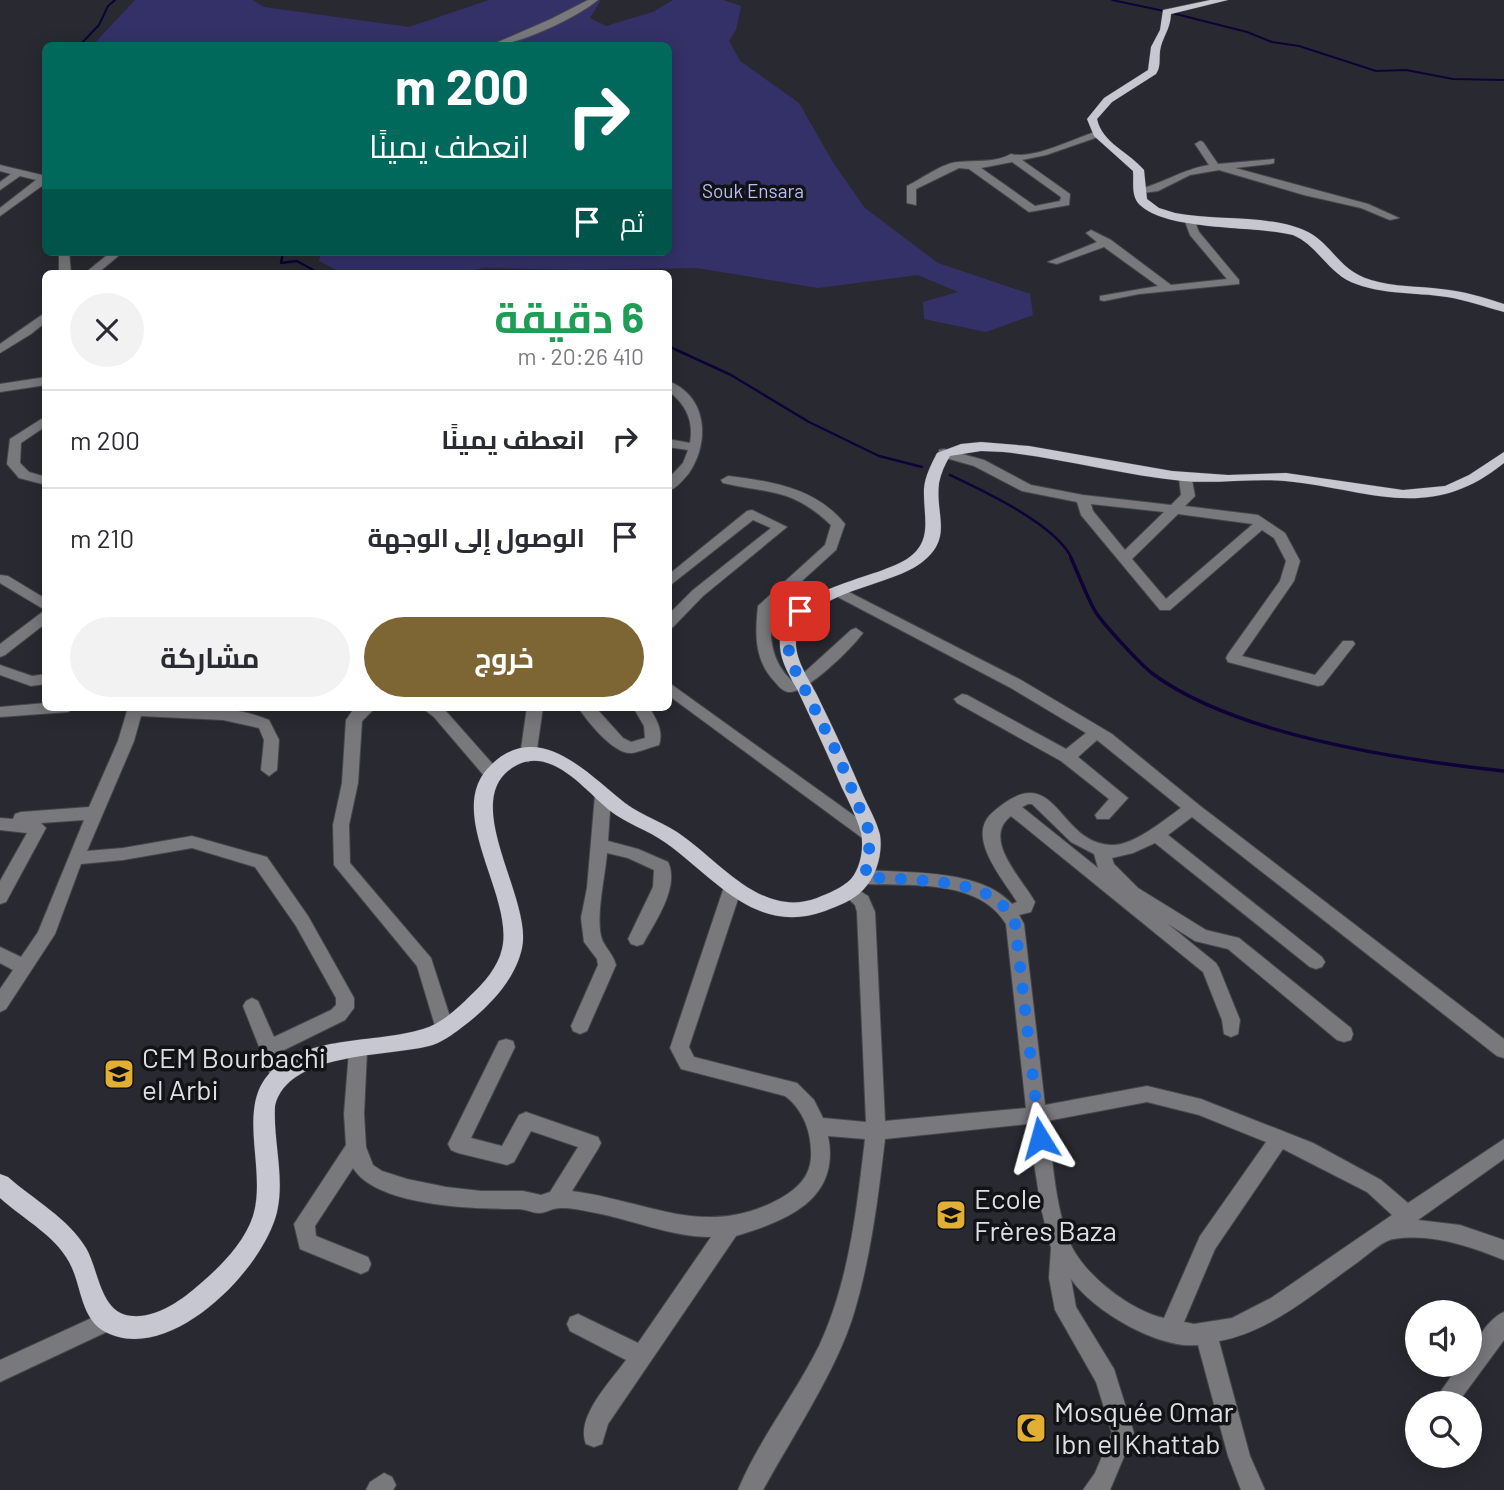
<!DOCTYPE html>
<html lang="ar">
<head>
<meta charset="utf-8">
<style>
  :root { --surface:#fff; --page:#f2f2f3; --text:#2b2b33; --muted:#7c7c81; --line:#e1e1e2; --accent:#7d6633 }
  body { margin:0; font-family:Barlow,Cairo,sans-serif; background:var(--page); color:var(--text); direction:rtl; height:100vh; display:flex; flex-direction:column; font-size:26px; white-space:nowrap }
  * { box-sizing:border-box; margin:0 }
  p { font-size:23px; color:var(--muted) }
  .icon { flex:none; width:38px; height:38px; fill:none; stroke:currentColor; stroke-width:2; stroke-linecap:round; stroke-linejoin:round }
  .map { position:relative; flex:1; overflow:hidden; direction:ltr }
  .details { position:absolute; left:42px; top:270px; width:630px; height:441px; display:flex; flex-direction:column; background:var(--surface); border-radius:10px; box-shadow:0 4px 18px #0003; direction:rtl }
  .details>* { flex:none }
  .top-card { position:absolute; left:42px; top:42px; width:630px; height:214px; border-radius:10px; box-shadow:0 4px 18px #0003; direction:rtl; background:#00695c; color:#fff; overflow:hidden }
  .controls { position:absolute; left:1405px; top:1300px; display:grid; gap:14px }
  .controls a { display:grid; place-items:center; width:77px; height:77px; border-radius:50%; background:var(--surface); box-shadow:0 4px 18px #0003; font-size:35px }
  .pin { position:absolute; display:grid; place-items:center; width:60px; height:60px; color:#fff; margin:-30px; border-radius:14px; box-shadow:0 4px 10px #0006 }
  .me { position:absolute; width:77px; margin:-38px; rotate:352deg; stroke-linejoin:round; filter:drop-shadow(0 0 5px #0008) }
  .turn { display:flex; align-items:center; gap:24px; height:147px; padding:0 28px; font-size:32px }
  .turn .icon { width:91px; height:91px; stroke-width:2.5 }
  .turn b { display:block; font-size:49px; line-height:60px }
  .then { display:flex; align-items:center; height:66px; padding:0 28px; background:#0003; gap:14px; font-size:26px }
  .round { display:grid; place-items:center; flex:none; width:74px; height:74px; border-radius:37px; background:var(--page) }
  .head { display:flex; align-items:center; justify-content:space-between; height:119px; padding:0 28px }
  h1 { font-size:42px; font-weight:700; line-height:52px; color:#1e9e55 }
  .button { display:flex; gap:14px; margin-top:auto; padding:14px 28px }
  .button a { flex:1; height:80px; border-radius:42px; background:var(--accent); color:#fff; font-size:28px; font-weight:700; line-height:80px; text-align:center }
  .button a+a { background:var(--page); color:var(--text) }
  ul { padding:0; list-style:none }
  li { display:flex; align-items:center; gap:21px; height:98px; padding:0 28px; border-top:2px solid var(--line) }
  li div { flex:1 }
  li b { display:block; font-size:26px }
  li em { font-style:normal }
  .map>svg:first-child { display:block }
</style>
</head>
<body>
<div class="map">
<svg width="1504" height="1490" viewBox="0 0 1504 1490">
  <rect width="100%" height="100%" fill="#292a31"/>
  <polygon fill="#343168" points="135,0 253,0 264,7 409,27 489,0 601,0 590,18 606,26 653,12 673,0 723,0 741,6 736,30 729,41 740,61 799,103 834,164 865,208 938,263 1030,294 1033,315 986,332 924,319 923,302 958,292 918,275 818,288 697,268 575,270 485,268 455,273 342,273 319,261 321,252 668,252 668,46 92,46"/>
  <g fill="none" stroke-linecap="round" stroke-linejoin="round">
    <g stroke="#0f0237" stroke-width="2">
      <polyline points="1112,0 1164,11"/>
      <polyline points="1172,13 1247,32 1272,42 1299,46 1376,71 1406,70 1453,79 1504,80"/>
      <polyline points="79,46 99,25 108,6 115,0"/>
    </g>
    <g stroke="#0f0237" stroke-width="2.5">
      <polyline points="283,252 281,263 297,261 313,270 311,273"/>
      <polyline points="668,346 731,375 809,422 879,456 922,467"/>
      <path d="M950,475C984,491 1057,525 1072,559"/>
    </g>
    <path stroke="#0f0237" stroke-width="3.5" d="M1071,558C1079,575 1086,595 1095,611C1103,624 1140,664 1153,674C1236,735 1402,760 1504,771"/>
    <g stroke="#46474e" stroke-width="2">
      <g id="minor">
        <path d="M588,0H598C576,18 517,46 489,46L551,19Z"/>
        <path d="M1098,131L1101,132V136L1046,155L1022,160L1070,194L1069,205L1029,212L969,169L959,168L916,189V205L907,203V186C922,179 942,163 958,162C976,160 995,163 1011,154C1033,160 1075,138 1098,131ZM1012,162L1061,197L1060,201L1035,206L981,168Z"/>
        <path d="M1200,141L1203,142L1218,164L1274,159V163L1270,164L1235,168L1368,204L1399,218L1390,220L1361,208L1304,195L1219,170L1190,175L1158,191L1135,194V190C1161,185 1182,169 1209,165L1195,144Z"/>
        <polygon points="0,165 46,176 46,183 0,216 0,208 36,180 20,176 0,190 0,182 11,174 0,171"/>
        <polygon points="1189,216 1193,217 1199,232 1239,280 1239,284 1139,294 1104,301 1100,300 1100,296 1158,286 1104,247 1057,264 1048,262 1097,242 1086,233 1091,230 1111,240 1171,285 1227,279 1190,235 1184,219"/>
        <polygon points="59,252 69,252 71,273 59,273"/>
        <polygon points="111,252 123,252 98,273 85,273"/>
        <polygon points="46,312 46,322 31,334 0,353 0,344"/>
        <polygon points="46,377 46,385 0,392 0,384"/>
        <path d="M668,381C708,396 710,443 689,473C683,480 677,488 668,491V479L683,463L688,450L668,447V439L690,443C694,421 686,404 668,391Z"/>
        <polygon points="46,416 46,426 21,443 20,463 29,472 46,477 46,485 19,478 7,464 10,439"/>
        <path d="M944,449L984,460L1031,485L1083,495L1171,505L1181,495L1179,478L1181,475H1191L1195,496L1185,506L1258,515L1285,533L1300,561L1294,581L1242,656L1315,675L1343,641H1353L1355,644L1323,685L1318,686L1228,662L1226,658L1228,654L1280,581L1286,561L1274,538L1262,530L1170,610H1160L1081,515L1077,502L1022,491L974,466L939,456V450ZM1091,504L1164,512L1125,550L1093,511ZM1178,514L1253,524L1166,599L1132,559Z"/>
        <path d="M728,476C771,481 816,488 845,524L836,550L772,608C769,636 770,660 792,681L797,679L851,630L856,628L863,633C852,648 806,694 788,692C783,691 778,686 775,682C754,660 755,634 758,606L825,545L831,525C792,488 771,494 723,483L721,480Z"/>
        <polygon points="752,510 787,527 703,596 673,627 668,629 668,615 693,590 771,528 753,520 668,587 668,575 747,511"/>
        <polygon points="0,575 8,576 46,599 46,623 5,655 0,657 0,644 45,610 0,583"/>
        <path d="M839,587L1021,680L1112,734L1199,805L1504,1039V1058L1497,1056L1192,817L1168,835L1322,957L1325,962L1322,967L1316,969L1310,967L1155,843L1133,853L1112,858L1114,864L1138,888L1206,930L1239,938L1351,1028L1353,1034L1351,1040L1344,1042L1337,1040L1228,949L1195,941L1168,924L1216,963L1219,968L1240,1020L1238,1034L1231,1037L1224,1034L1222,1020L1203,972L1011,816C981,839 1022,878 1035,902L1031,912L1019,915L1024,924L1045,1105L1147,1086L1201,1099L1313,1143L1381,1180L1408,1203L1504,1139V1159L1418,1220L1460,1225L1504,1240V1260C1469,1246 1432,1233 1394,1239C1383,1240 1368,1255 1358,1262C1316,1291 1271,1332 1219,1341L1250,1456L1265,1490H1241L1228,1456L1198,1345C1158,1349 1093,1311 1071,1279L1076,1307L1114,1369L1134,1433L1110,1490H1083L1095,1473L1112,1433L1096,1382L1055,1310L1049,1278L1051,1248L1041,1208L1028,1124L885,1139C878,1198 871,1256 854,1313C837,1370 792,1437 763,1490H738C759,1439 795,1395 819,1346C849,1282 857,1208 865,1139L828,1136C841,1199 787,1221 736,1236L608,1424L602,1444L594,1447L586,1444C575,1417 611,1381 626,1360L570,1331L567,1324L570,1317L578,1314L638,1343L711,1237C670,1237 631,1219 591,1212C581,1210 565,1206 554,1209C549,1210 545,1213 539,1213C532,1213 526,1209 518,1209C477,1209 377,1207 353,1168L315,1226L316,1236L368,1257L371,1264L368,1271L361,1274L300,1249L294,1224L346,1145L344,1114L349,1051L351,1045L358,1043L365,1045L367,1051L364,1114L366,1147L373,1165L382,1171L407,1179L446,1187L481,1191H523L541,1195L550,1192L578,1147L531,1131L514,1162L507,1165L458,1153L451,1150L448,1144L499,1041L506,1039L513,1041L515,1047L471,1138L502,1146L519,1115L526,1112L598,1137L601,1143L598,1149L572,1191C649,1201 706,1240 781,1198C797,1189 810,1177 811,1157C812,1134 804,1110 785,1096L681,1069L670,1048L723,890L726,885H738L741,890L689,1047L694,1057L797,1083L814,1100L823,1118L866,1122L857,912L855,905L841,892L844,887L850,885L868,896L875,912L885,1121L1026,1108L1006,924C979,879 911,886 865,884L859,882L856,877L859,872L865,870C908,873 981,869 1012,904L1017,902C1004,880 965,837 992,813C1057,754 1056,844 1112,845C1133,846 1164,820 1181,808L1097,740L1078,757L1128,798L1109,819H1097L1095,815L1109,799L1061,761L957,703L954,699L962,694L967,695L1066,749L1086,733L1011,688L834,595L832,592ZM1028,804H1032L1071,842L1094,854L1098,868L1022,807ZM1147,1102L1199,1115L1266,1142L1200,1236L1164,1318C1131,1311 1084,1275 1070,1243C1055,1208 1053,1159 1047,1121ZM1283,1149L1367,1192L1392,1215L1271,1298L1232,1318L1194,1324L1184,1322L1215,1249Z"/>
        <polygon points="0,665 32,676 46,674 46,684 31,686 0,675"/>
        <polygon points="668,682 877,832 879,836 877,840 865,840 668,695"/>
        <polygon points="46,703 46,707 76,707 68,712 0,717 0,707"/>
        <path d="M125,707C172,707 226,702 269,720L279,740L277,770L269,776L261,770L264,740L259,728L223,720L141,716L134,741L87,851L123,848L192,836L267,857L308,916L354,998V1008L345,1020L280,1052L290,1076L287,1082L280,1084L273,1082L243,1006L246,1001L252,998L258,1001L274,1037L331,1010L336,1005V998L296,926L255,867L192,848L123,860L81,864L55,934L6,1009L0,1012V989L13,970L0,963V947L21,957L38,932L84,820L41,823L46,828L6,902L0,904V881L27,833L0,830V818L13,819L15,814L21,812L89,807L118,741L127,711Z"/>
        <polygon points="355,707 376,707 362,721 358,783 349,825 350,863 431,958 454,1029 452,1034 445,1037 438,1034 436,1029 417,966 334,865 333,825 342,783 346,720"/>
        <polygon points="421,707 444,709 498,770 500,774 498,778 486,778 434,717"/>
        <polygon points="527,707 543,707 536,756 528,762 520,756"/>
        <path d="M578,707H595L623,738L631,742L645,738L644,726L633,707H649C656,719 664,731 659,745C650,747 640,752 632,753C614,755 587,721 578,707Z"/>
        <path d="M603,789L609,791L611,795L608,841L638,849L668,862C680,887 655,922 643,944L637,946L631,944L628,939L653,887L654,870L628,858L607,853C605,877 596,914 601,936C603,946 613,953 616,965L587,1031L580,1034L573,1031L571,1026L598,965L597,959L584,942L581,918L587,888L595,795L597,791Z"/>
        <polygon points="107,1311 115,1314 118,1321 115,1328 0,1382 0,1360"/>
        <path d="M1504,1312V1340L1457,1404H1432L1459,1365H1470C1470,1347 1487,1319 1504,1312Z"/>
        <polygon points="384,1473 392,1477 396,1485 393,1490 366,1490 370,1482"/>
      </g>
    </g>
    <g stroke="#46474e" stroke-width="1">
      <g id="major">
        <path d="M1210,0H1228L1171,14C1170,29 1165,33 1161,46C1158,57 1162,65 1156,74L1112,102L1097,119C1102,143 1129,152 1144,170L1147,199L1159,208L1175,213C1215,221 1272,214 1308,232C1334,246 1338,270 1371,280C1394,287 1418,286 1441,289C1463,291 1483,297 1504,304V312C1485,307 1466,300 1447,297C1414,292 1382,295 1351,282C1327,271 1317,245 1293,235C1254,225 1164,232 1138,203C1131,194 1134,181 1133,171L1094,136L1087,119L1104,98L1148,70L1151,47L1160,30L1163,10Z"/>
        <path d="M981,442L1029,446L1172,471L1228,475L1286,473L1403,490L1445,486L1469,475L1504,452V463C1429,524 1369,489 1285,481C1251,478 1217,484 1183,481C1123,475 1065,459 1004,452L981,451L950,456C945,464 941,473 939,483C935,516 954,538 921,563C888,588 800,592 796,641C795,660 809,679 817,695C833,728 849,761 863,795C869,808 877,822 880,835C883,854 876,877 863,890C854,900 838,906 825,911C756,936 716,879 666,843C648,830 627,824 609,810C585,790 552,747 517,765C455,797 533,897 522,948C515,981 487,1009 461,1028C452,1035 441,1043 429,1046C385,1057 288,1052 275,1106C273,1141 285,1177 277,1212C263,1271 166,1369 102,1330C82,1317 81,1288 72,1268C59,1237 24,1220 0,1198V1174L8,1177C34,1200 68,1218 86,1248C99,1270 100,1314 132,1316C157,1318 182,1300 200,1284C221,1266 244,1243 253,1216C267,1171 237,1111 268,1075C303,1034 376,1044 423,1029C441,1024 457,1009 470,996C484,983 498,967 502,949C515,895 441,810 492,764C540,719 589,775 625,803C644,817 666,823 684,837C723,865 763,918 817,898C829,893 842,888 851,879C861,867 864,847 861,833C857,818 849,802 842,788C828,755 813,723 798,691C791,678 781,663 780,647C776,588 870,582 907,559C934,541 923,517 924,489C925,476 931,465 937,453L961,444Z"/>
      </g>
    </g>
    <use href="#minor" fill="#78787d" fill-rule="evenodd"/>
    <use href="#major" fill="#c6c7d0" fill-rule="evenodd"/>
  </g>
  <g fill="none" stroke-linecap="round" stroke-linejoin="round">
    <path stroke="#1a73e8" stroke-width="12" stroke-dasharray="0 21.6" d="M800,611L791,623L787,641L791,662L837,753L871,836L865,877C900,880 972,878 999,902C1006,908 1011,916 1015,924L1040,1138"/>
  </g>
  <defs>
    <g id="school-square" transform="scale(1.575)"><rect x="-9" y="-9" width="18" height="18" rx="4" fill="#e2af34" stroke="#121316"/><path d="M0-5L7-2L0 1L-7-2ZM-4 1L0 2.5L4 1V4Q0 6-4 4Z" fill="#111"/></g>
    <g id="mosque-square" transform="scale(1.575)"><rect x="-9" y="-9" width="18" height="18" rx="4" fill="#e2af34" stroke="#121316"/><path d="M3.5-4.9A6 6 0 1 0 3.5 4.9A5 5 0 1 1 3.5-4.9Z" fill="#111"/></g>
  </defs>
  <g fill-rule="evenodd">
    <use href="#school-square" x="119" y="1074"/>
    <use href="#school-square" x="951" y="1215"/>
    <use href="#mosque-square" x="1031" y="1428"/>
  </g>
  <g text-anchor="middle" stroke-width="7" stroke-linejoin="round" paint-order="stroke">
    <g font-size="19" fill="#bbbdf3" stroke="#121316">
      <text x="753" y="198">Souk Ensara</text>
    </g>
    <g font-size="28" fill="#dedfe4" stroke="#121316" text-anchor="start">
      <text x="142" y="1068">CEM Bourbachi<tspan x="142" dy="32">el Arbi</tspan></text>
      <text x="974" y="1209">Ecole<tspan x="974" dy="32">Frères Baza</tspan></text>
      <text x="1054" y="1422">Mosquée Omar<tspan x="1054" dy="32">Ibn el Khattab</tspan></text>
    </g>
  </g>
</svg>
<div class="controls">
<a><svg class="icon" aria-label="sound" viewBox="0 0 24 24"><path d="M4 9h4l5-4v14l-5-4H4zM17 9q2 3 0 6"/></svg></a>
<a><svg class="icon" aria-label="search" viewBox="0 0 24 24"><circle cx="10" cy="10" r="6"/><path d="M15 15l6 6"/></svg></a>
</div>
<div class="pin" style="left:800px;top:611px;background:#d93025"><svg class="icon" aria-label="arrive" viewBox="0 0 24 24"><path d="M6 21V4h12l-3 4 3 4H6"/></svg></div>
<svg class="me" style="left:1040px;top:1138px" viewBox="-20 -20 40 40"><path d="M0-17L14 15 0 8-14 15z" fill="#1a73e8" stroke="#fff" stroke-width="4"/></svg>
<div class="top-card">
<div class="turn"><svg class="icon" aria-label="right" viewBox="0 0 24 24"><path d="M7 20v-9h11M14 6l5 5-5 5"/></svg><div><b>200 m</b>انعطف يمينًا</div></div>
<div class="then">ثم<svg class="icon" aria-label="arrive" viewBox="0 0 24 24"><path d="M6 21V4h12l-3 4 3 4H6"/></svg></div>
</div>
<section class="details">
<div class="head"><div><h1>6 دقيقة</h1><p>410 m · 20:26</p></div><a class="round"><svg class="icon" aria-label="close" viewBox="0 0 24 24"><path d="M6 6l12 12M18 6L6 18"/></svg></a></div>
<ul>
<li><svg class="icon" aria-label="right" viewBox="0 0 24 24"><path d="M7 20v-9h11M14 6l5 5-5 5"/></svg><div><b>انعطف يمينًا</b></div><em>200 m</em></li>
<li><svg class="icon" aria-label="arrive" viewBox="0 0 24 24"><path d="M6 21V4h12l-3 4 3 4H6"/></svg><div><b>الوصول إلى الوجهة</b></div><em>210 m</em></li>
</ul>
<div class="button"><a>خروج</a><a>مشاركة</a></div>
</section>
</div>
</body>
</html>
